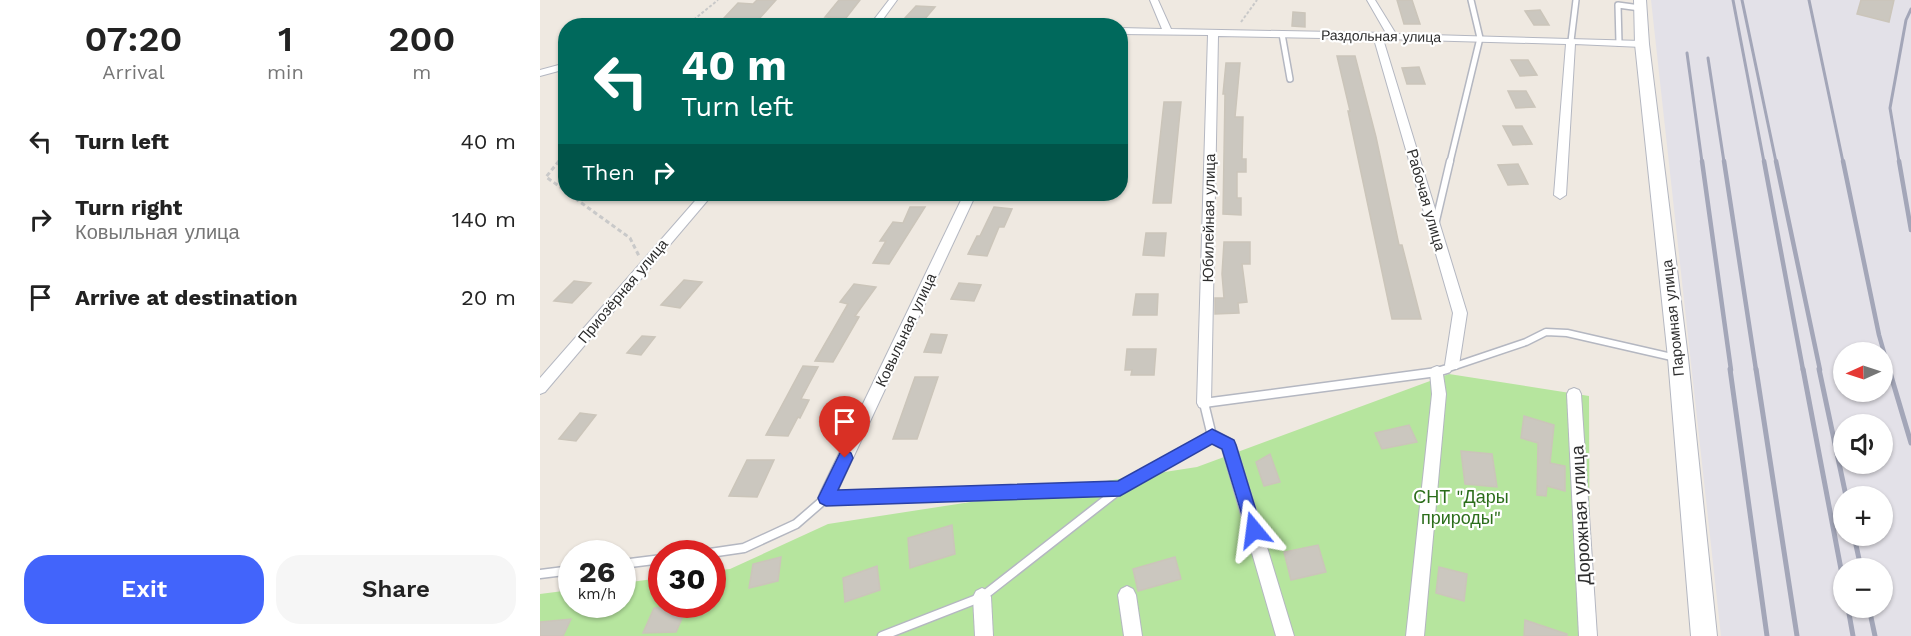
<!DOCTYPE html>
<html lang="en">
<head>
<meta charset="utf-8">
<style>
  :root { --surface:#fff; --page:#f6f6f6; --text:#222; --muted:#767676; --accent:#4264fb }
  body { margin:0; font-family:"Work Sans",sans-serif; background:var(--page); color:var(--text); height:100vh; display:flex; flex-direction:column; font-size:22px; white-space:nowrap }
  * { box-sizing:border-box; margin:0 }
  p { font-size:20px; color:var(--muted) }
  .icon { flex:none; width:33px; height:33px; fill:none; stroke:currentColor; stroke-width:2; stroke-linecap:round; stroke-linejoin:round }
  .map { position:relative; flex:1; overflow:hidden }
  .drawer { display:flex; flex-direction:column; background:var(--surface); width:540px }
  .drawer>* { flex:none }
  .guide { position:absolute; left:18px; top:18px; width:570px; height:183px; border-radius:24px; box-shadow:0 2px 4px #0004; background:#00695c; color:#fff; overflow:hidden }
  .needle { width:39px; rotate:267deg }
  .tools { position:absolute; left:1293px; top:342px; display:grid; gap:12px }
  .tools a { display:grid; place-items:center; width:60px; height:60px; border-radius:50%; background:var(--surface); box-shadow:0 2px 4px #0004; font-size:30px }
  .speed { position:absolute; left:18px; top:540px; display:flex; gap:12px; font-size:30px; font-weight:700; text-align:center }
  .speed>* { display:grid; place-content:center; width:78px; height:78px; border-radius:50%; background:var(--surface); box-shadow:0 2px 4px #0004; line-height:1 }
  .speed small { font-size:15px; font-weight:400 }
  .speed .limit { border:9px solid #d22; background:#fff; color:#111 }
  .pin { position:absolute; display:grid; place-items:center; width:51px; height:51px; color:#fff; margin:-62px -26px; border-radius:50% 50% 50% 0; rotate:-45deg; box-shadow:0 0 6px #0007 }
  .pin .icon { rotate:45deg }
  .me { position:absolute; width:66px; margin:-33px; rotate:344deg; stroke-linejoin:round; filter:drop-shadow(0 0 4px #0008) }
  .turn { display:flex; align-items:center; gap:21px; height:126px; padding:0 24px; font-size:27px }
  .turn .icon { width:78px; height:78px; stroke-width:2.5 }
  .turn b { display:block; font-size:42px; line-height:51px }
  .then { display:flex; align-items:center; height:57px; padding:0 24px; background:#0003; gap:12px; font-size:22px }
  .eta { display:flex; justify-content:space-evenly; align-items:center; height:102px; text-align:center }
  .eta b { font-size:36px; font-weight:600; line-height:42px }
  .action { display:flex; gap:12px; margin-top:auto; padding:12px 24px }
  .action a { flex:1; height:69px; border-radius:24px; background:var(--accent); color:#fff; font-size:24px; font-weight:600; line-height:69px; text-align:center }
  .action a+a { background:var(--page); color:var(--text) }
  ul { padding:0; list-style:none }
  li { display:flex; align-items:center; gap:18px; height:78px; padding:0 24px }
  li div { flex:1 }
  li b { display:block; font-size:22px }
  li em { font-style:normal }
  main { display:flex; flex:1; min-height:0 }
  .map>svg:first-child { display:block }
</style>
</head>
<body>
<main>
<section class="drawer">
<div class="eta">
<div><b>07:20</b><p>Arrival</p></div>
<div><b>1</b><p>min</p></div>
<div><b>200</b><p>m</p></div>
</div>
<ul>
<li><svg class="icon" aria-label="left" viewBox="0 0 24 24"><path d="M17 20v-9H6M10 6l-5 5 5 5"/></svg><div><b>Turn left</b></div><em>40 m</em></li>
<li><svg class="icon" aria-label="right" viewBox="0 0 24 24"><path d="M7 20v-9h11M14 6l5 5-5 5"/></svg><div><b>Turn right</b><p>Ковыльная улица</p></div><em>140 m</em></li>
<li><svg class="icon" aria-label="arrive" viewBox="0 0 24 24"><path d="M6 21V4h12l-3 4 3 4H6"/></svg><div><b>Arrive at destination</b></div><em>20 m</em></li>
</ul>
<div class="action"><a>Exit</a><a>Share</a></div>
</section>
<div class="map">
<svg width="1371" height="636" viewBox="0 0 1371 636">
  <rect width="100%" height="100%" fill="#efe9e1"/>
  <path fill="#e3e1e8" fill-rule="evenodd" d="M1111,0H1371V636H1181ZM1304,352H1342V392H1304ZM1304,424H1342V464H1304ZM1304,496H1342V536H1304ZM1304,568H1342V608H1304Z"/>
  <polygon fill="#b6e59e" points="909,374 1049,396 1050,636 0,636 0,594 31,590 32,604 82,604 83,583 121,578 122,604 172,604 173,571 190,569 288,524 657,467"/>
  <g fill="#cbc7bf" stroke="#cbc5ba" stroke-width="1.5">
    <polygon points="217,0 236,0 218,20 183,19 198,3 213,4"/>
    <polygon points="299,0 320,0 306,18 285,17"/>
    <polygon points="857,0 872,0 880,24 864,24"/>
    <polygon points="1321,0 1354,0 1349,22 1317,14"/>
    <polygon points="376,6 395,7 384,20 365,18"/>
    <polygon points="1000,10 1009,25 994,25 985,11"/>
    <polygon points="753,12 765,13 765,27 752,26"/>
    <polygon points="797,56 815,56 836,137 859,245 862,245 881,319 852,319 808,111 810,111"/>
    <polygon points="971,60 988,60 997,75 980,76"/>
    <polygon points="686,63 700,63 695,117 703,117 702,159 706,159 706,172 697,172 697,198 701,198 701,215 683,214 685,94 683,94"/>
    <polygon points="879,67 885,84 867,84 862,68"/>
    <polygon points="968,91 986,91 995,107 976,108"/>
    <polygon points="624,102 641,102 631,203 613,203"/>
    <polygon points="963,126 982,126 992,144 973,145"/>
    <polygon points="978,164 988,184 968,185 958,165"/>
    <polygon points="370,207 385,207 349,264 333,263 346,241 340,241 353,222 363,223"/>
    <polygon points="454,207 472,209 464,227 459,227 447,256 428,254 437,236 440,236"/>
    <polygon points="606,233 626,233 624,256 603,255"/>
    <polygon points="684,242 710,242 710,264 702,264 707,302 698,303 699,313 675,314 675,298 684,298 682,274"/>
    <polygon points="144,280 162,282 140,308 121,305"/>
    <polygon points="34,281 51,283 32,303 14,301"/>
    <polygon points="419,283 441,285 434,301 411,299"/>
    <polygon points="314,284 336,287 315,316 319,317 293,362 275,361 308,304 300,302"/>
    <polygon points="596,294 618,294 617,315 593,315"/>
    <polygon points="391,334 407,335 401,353 384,352"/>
    <polygon points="102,336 115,337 101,355 87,353"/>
    <polygon points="587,349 616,349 614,375 591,375 592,370 585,370"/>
    <polygon points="263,366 278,367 261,399 269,400 260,418 258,417 248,436 226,435"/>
    <polygon points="375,377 398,377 377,439 353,439"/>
    <polygon points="40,413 56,415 36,441 19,439"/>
    <polygon points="984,416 1014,425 1010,463 1025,466 1025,491 1007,486 1006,496 997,495 998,443 981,438"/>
    <polygon points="869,425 877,442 842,449 835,433"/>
    <polygon points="921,451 952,454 957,487 925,484"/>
    <polygon points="730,454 740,482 724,486 716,462"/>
    <polygon points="207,460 234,460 217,497 189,496"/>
    <polygon points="412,525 415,554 370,568 368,538"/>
    <polygon points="778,545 786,572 751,580 744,552"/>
    <polygon points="241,557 238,581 209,588 213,564"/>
    <polygon points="635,557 641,579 598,591 593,569"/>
    <polygon points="337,566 340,590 305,602 303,578"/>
    <polygon points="899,567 927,574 924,601 896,593"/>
    <polygon points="147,607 136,632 103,633 114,608"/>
    <polygon points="31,619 23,636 0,636 0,622"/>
    <polygon points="985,620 1027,634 1027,636 984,636"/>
  </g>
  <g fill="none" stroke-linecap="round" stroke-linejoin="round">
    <g stroke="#b4b7c1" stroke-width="8">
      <g id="lane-far2">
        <polyline points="742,34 750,79"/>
        <polyline points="1031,41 1036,0"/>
        <polyline points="1079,43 1078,5 1100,8"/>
        <polyline points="910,162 940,38 931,0"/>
      </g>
    </g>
    <g stroke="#b4b7c1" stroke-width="9">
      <g id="lane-far1">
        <polyline points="895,225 910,161"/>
        <polyline points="903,370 986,342 1006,332 1027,333 1136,358"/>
      </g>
    </g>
    <g stroke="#b4b7c1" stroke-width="11">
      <g id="lane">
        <polyline points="163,554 204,548 256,524 286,498 580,488 672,436 664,403 897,372 907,369"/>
        <polyline points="82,564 122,559"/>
        <polyline points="0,574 32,570"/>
        <polyline points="342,636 442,597 580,489"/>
      </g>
    </g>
    <g stroke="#b4b7c1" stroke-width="2">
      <g id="street">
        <polygon points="349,0 357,0 338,26 329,26"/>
        <polygon points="610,0 618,0 631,29 846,33 827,0 835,0 856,34 1102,41 1107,44 1102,47 1035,44 1026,195 1020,199 1014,195 1026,44 843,39 927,313 919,365 917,369 907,369 905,365 913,313 834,39 678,36 671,403 669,407 664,409 659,407 657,403 668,35 580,34 580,28 622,29"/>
        <polygon points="207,23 269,23 273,26 203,26"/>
        <polygon points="26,63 26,69 0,76 0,70"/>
        <polygon points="161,194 173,194 5,392 0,394 0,378"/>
        <polygon points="424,194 436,194 292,503 286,505 280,503 278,498 280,493"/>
        <polygon points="897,366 902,368 906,394 884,636 866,636 892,394 890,372 892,368"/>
        <polygon points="1034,388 1039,390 1041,394 1057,636 1039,636 1027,394 1029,390"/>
        <polygon points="672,429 693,440 696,445 754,636 736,636 682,449 667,441 664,436 667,431"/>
        <polygon points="587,586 593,589 596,595 602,636 584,636 578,595 581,589"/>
        <polygon points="442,588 448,591 451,597 453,636 435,636 433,597 436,591"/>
      </g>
    </g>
    <g stroke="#b4b7c1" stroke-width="2">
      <polygon id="secondary" points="1094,0 1106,0 1109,44 1148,358 1177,636 1151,636 1128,358 1095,44"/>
    </g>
    <g stroke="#c9c9c9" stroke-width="2" stroke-dasharray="3 2" stroke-linecap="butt">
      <polyline points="701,22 717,0"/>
      <polyline points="146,26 178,0"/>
      <polyline points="18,162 26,153"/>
    </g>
    <g stroke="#c9c9c9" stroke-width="3" stroke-dasharray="4.5 3" stroke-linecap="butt">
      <polyline points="19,161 6,177 26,191"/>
      <polyline points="29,194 90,238 99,256"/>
    </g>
    <use href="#lane-far2" stroke="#fff" stroke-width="5"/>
    <use href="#lane-far1" stroke="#fff" stroke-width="6"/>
    <use href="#lane" stroke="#fff" stroke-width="8"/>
    <use href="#street" fill="#fff" fill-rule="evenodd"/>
    <use href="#secondary" fill="#fff" fill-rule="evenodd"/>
    <g stroke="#a3a6b8" stroke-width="3">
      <polyline points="1193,0 1224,162"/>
      <polyline points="1202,0 1236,162"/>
      <polyline points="1269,0 1303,162"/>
      <polyline points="1147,53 1162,162"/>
      <polyline points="1168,58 1184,162"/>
      <polyline points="1359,162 1350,108 1366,20 1371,9"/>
    </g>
    <g stroke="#a3a6b8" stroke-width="4.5">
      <polyline points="1162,161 1191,370"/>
      <polyline points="1184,161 1216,370"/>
      <polyline points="1224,161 1263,370"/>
      <polyline points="1236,161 1280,370"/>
      <polyline points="1303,161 1339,335 1349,370"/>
      <polyline points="1359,161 1371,230"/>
    </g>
    <g stroke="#a3a6b8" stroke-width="5">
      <polyline points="1190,369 1227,636"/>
      <polyline points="1216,369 1257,636"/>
      <polyline points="1263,369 1304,585"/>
      <polyline points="1279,369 1306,496"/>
      <polyline points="1349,369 1371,443"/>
      <polyline points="1314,536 1321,568"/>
      <polyline points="1308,608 1313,636"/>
      <polyline points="1329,608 1335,636"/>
    </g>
  </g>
  <polygon fill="#4264fb" stroke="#2b41a3" stroke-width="1.5" points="672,429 694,440 696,445 722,530 720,535 714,538 708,535 682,449 672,444 580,496 286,506 280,503 278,498 300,453 305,450 311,453 313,458 298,490 578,481"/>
  <g text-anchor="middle" stroke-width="4.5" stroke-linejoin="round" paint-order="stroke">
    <g font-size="14" fill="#2e2e2e" stroke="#fff">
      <text transform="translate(841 36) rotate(1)" y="5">Раздольная улица</text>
    </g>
    <g font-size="15" fill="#2e2e2e" stroke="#fff">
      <text transform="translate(886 200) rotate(74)" y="5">Рабочая улица</text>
      <text transform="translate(669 218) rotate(-89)" y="5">Юбилейная улица</text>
      <text transform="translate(83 291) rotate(-50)" y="5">Приозёрная улица</text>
      <text transform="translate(1133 318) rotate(-96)" y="5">Паромная улица</text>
      <text transform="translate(366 330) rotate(-65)" y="5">Ковыльная улица</text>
    </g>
    <g font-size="18" fill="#2c6e1b" stroke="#fff">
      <text x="921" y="503">СНТ "Дары<tspan x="921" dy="21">природы"</tspan></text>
    </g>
    <g font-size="18" fill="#2e2e2e" stroke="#fff">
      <text transform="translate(1041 515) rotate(-93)" y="6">Дорожная улица</text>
    </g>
  </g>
</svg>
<div class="tools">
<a><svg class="needle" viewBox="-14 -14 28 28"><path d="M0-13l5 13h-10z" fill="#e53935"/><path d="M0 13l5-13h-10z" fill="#767676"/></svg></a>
<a><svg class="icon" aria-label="sound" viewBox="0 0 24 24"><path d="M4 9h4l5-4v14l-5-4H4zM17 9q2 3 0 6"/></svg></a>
<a>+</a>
<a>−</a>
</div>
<div class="speed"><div>26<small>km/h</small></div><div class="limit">30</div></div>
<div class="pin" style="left:305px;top:458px;background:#d93025"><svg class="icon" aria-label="arrive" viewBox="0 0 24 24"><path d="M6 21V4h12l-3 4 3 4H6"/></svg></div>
<svg class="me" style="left:714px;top:530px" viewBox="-20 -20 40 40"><path d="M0-17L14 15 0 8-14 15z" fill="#4264fb" stroke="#fff" stroke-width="4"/></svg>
<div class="guide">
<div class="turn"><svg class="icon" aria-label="left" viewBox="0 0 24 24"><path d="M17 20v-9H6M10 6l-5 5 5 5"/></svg><div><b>40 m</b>Turn left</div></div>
<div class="then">Then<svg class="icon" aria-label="right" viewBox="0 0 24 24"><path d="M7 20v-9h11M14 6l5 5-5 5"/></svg></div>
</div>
</div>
</main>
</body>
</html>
